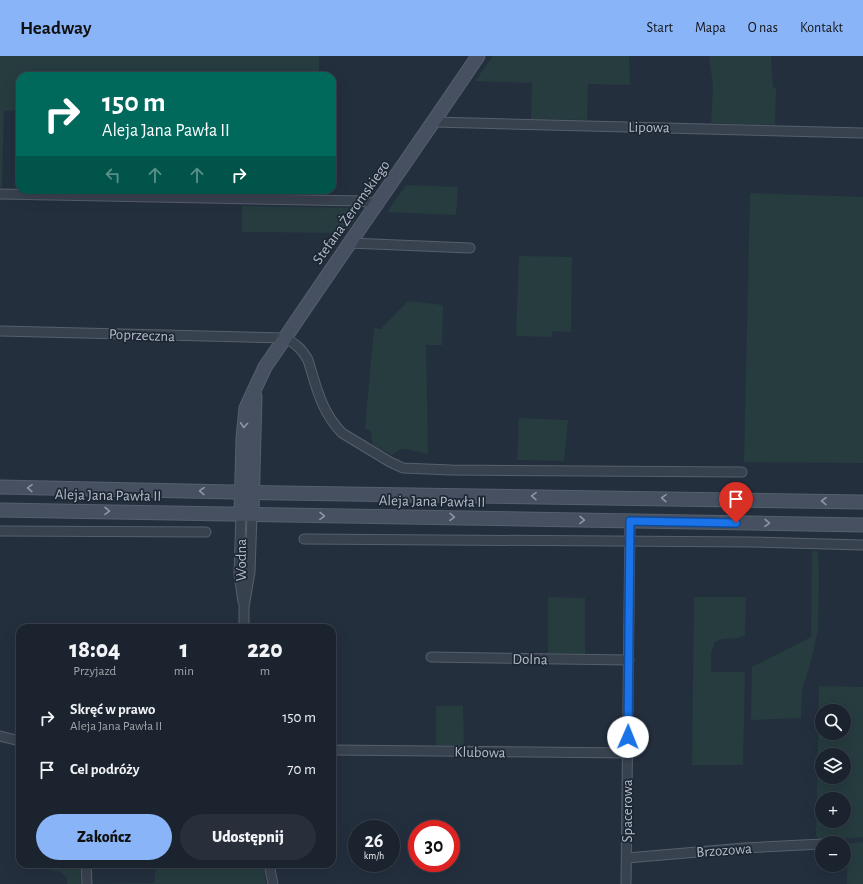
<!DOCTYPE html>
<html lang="pl">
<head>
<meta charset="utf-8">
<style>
  :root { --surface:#1b232e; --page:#282f3a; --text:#f1f3f6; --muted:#a0a4aa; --line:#39404a; --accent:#8ab4f8 }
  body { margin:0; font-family:"Alegreya Sans",sans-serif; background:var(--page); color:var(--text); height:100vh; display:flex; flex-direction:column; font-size:15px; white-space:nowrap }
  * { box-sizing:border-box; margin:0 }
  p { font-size:13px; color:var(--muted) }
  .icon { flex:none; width:22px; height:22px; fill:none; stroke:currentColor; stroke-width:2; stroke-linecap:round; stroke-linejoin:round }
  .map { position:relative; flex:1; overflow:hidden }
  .sheet { position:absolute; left:16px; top:568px; width:320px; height:244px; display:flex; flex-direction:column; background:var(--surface); border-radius:12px; box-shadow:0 4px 16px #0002,0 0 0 1px var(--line) }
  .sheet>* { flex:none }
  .guide { position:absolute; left:16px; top:16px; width:320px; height:122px; border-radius:12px; box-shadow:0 4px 16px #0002,0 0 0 1px var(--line); background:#00695c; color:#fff; overflow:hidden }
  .tools { position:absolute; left:815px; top:648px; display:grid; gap:8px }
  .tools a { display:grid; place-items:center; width:36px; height:36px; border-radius:50%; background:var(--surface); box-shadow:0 4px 16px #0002,0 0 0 1px var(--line); font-size:20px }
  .speed { position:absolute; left:348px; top:764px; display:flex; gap:8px; font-size:20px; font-weight:700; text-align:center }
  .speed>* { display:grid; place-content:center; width:52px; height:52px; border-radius:50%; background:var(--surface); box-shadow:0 4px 16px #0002,0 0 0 1px var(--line); line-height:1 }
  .speed small { font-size:10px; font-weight:400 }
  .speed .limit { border:6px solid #d22; background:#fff; color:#111 }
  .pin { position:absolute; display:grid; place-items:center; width:34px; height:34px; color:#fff; margin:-41px -17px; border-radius:50% 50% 50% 0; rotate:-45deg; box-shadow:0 0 4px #0007 }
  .pin .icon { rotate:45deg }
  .me { position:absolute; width:44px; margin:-22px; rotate:1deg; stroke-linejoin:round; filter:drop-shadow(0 0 3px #0008) }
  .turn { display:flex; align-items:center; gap:14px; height:84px; padding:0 20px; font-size:18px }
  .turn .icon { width:52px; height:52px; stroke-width:2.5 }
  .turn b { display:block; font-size:28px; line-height:34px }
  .lanes { display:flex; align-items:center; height:38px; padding:0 20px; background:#0003; justify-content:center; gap:20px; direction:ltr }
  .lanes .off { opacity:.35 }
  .eta { display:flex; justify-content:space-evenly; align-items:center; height:68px; text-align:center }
  .eta b { font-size:24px; font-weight:800; line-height:28px }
  .primary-button { display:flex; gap:8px; margin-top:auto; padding:8px 20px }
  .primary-button a { flex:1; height:46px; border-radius:24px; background:var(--accent); color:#111; font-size:16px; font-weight:800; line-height:46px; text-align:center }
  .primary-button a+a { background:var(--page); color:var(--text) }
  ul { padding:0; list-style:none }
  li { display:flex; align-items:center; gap:12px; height:52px; padding:0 20px }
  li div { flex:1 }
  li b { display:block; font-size:15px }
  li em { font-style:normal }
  header { display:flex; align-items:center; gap:24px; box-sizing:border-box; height:56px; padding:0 20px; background:var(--accent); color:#111 }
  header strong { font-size:19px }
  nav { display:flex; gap:22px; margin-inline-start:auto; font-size:14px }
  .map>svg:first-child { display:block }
</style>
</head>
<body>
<header>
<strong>Headway</strong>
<nav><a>Start</a><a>Mapa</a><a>O nas</a><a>Kontakt</a></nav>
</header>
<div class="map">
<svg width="863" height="828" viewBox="0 0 863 828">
  <rect width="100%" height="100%" fill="#242f3e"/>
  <g fill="#263c3f" fill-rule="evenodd">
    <polygon points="0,0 319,0 319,20 20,20 20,54 4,55 2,131 0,131"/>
    <polygon points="493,0 629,0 630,29 588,28 587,64 531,63 532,27 475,25"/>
    <polygon points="709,0 771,0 773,31 776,32 775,69 711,67 713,31"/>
    <polygon points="406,129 458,131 456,159 387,156"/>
    <polygon points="750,137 863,141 863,407 744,406"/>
    <polygon points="242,150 362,152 346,177 242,176"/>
    <polygon points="519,200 572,201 571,276 552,275 552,281 516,280"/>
    <polygon points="408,245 443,249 442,289 426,289 428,398 405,393 401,393 392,399 373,389 371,381 372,376 365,372 374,272 381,273"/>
    <polygon points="519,362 568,364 564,405 517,404"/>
    <polygon points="812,495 818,495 819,520 818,574 811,605 802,634 801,662 751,664 752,611 811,581"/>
    <polygon points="548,541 585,542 585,598 548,597"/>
    <path d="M694,541H746L745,579C736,585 724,580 715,586L711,597V616H745L743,709H692Z"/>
    <path d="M819,630L863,631V781L821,784L816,779ZM822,655H844V677H822ZM822,699H844V721H822ZM822,743H844V765H822Z"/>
    <polygon points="436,650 463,650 464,689 436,689"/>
    <polygon points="863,786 863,828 847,828 848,788"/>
    <polygon points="30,808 80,808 81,828 67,828 67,822 61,816 30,810"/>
    <polygon points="156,808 263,808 266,828 91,828 154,827"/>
  </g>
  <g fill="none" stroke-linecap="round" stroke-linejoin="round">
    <g stroke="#565f6c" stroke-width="11">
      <g id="street">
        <polyline points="434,66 863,77"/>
        <polyline points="0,138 361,145 377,148"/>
        <polyline points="349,187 470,192"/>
        <path d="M0,275L285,282C296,288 302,293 308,304C317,333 321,355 342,377L390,406L403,412L451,414L742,416"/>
        <polyline points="241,458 239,518 243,546"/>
        <polyline points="0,475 206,476"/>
        <polyline points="304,483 751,486 863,489"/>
        <polyline points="244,572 244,551 250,516 252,458"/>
        <polyline points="431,601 629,604"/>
        <polyline points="0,680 20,685"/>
        <polyline points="332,694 628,697"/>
        <polyline points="627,802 744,792 822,788"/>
        <polyline points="86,808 87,828"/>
        <polyline points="269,808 273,828"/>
        <polyline points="626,828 630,465"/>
      </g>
    </g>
    <g stroke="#565f6c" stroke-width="15">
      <g id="secondary">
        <polyline points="0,431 283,437 863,446"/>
        <polyline points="0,454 863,469"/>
        <path d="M241,458L243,382L246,352L265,311L285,282C348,188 414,95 478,0"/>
        <polyline points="252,458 255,340"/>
      </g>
    </g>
    <use href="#street" stroke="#38414e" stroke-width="9"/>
    <use href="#secondary" stroke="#465061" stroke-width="13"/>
  </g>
  <defs><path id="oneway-chevron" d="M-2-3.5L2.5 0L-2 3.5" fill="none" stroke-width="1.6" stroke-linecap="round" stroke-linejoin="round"/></defs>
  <g stroke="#8e96a5">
    <use href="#oneway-chevron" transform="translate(244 369) rotate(94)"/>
    <use href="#oneway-chevron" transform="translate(30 432) rotate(-179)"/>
    <use href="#oneway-chevron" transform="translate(202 435) rotate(-179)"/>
    <use href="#oneway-chevron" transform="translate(534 440) rotate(-179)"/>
    <use href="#oneway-chevron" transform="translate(664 442) rotate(-179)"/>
    <use href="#oneway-chevron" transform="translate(824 445) rotate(-179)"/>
    <use href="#oneway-chevron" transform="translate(107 455) rotate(1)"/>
    <use href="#oneway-chevron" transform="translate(322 460) rotate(1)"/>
    <use href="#oneway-chevron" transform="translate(452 461) rotate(1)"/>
    <use href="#oneway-chevron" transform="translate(582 464) rotate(1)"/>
    <use href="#oneway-chevron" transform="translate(767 467) rotate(1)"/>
  </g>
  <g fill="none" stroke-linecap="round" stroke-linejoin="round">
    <g stroke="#114b97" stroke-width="10">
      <polyline id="route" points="628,681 630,465 736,467"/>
    </g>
    <use href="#route" stroke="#1a73e8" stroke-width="7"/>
  </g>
  <g text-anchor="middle" stroke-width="3.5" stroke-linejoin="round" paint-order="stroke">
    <g font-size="15" fill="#b4bcc9" stroke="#1d2633">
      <text transform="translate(649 71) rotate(1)" y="5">Lipowa</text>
      <text transform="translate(351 156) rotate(-55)" y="5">Stefana Żeromskiego</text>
      <text transform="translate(142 279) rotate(2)" y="5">Poprzeczna</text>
      <text transform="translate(108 439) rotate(1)" y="5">Aleja Jana Pawła II</text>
      <text transform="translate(432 445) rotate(1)" y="5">Aleja Jana Pawła II</text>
      <text transform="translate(241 504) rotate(-90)" y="5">Wodna</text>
      <text transform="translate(530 603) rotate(1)" y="5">Dolna</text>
      <text transform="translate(480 696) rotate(1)" y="5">Klubowa</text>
      <text transform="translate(627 755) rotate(-90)" y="5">Spacerowa</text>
      <text transform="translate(724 794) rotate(-4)" y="5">Brzozowa</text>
    </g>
  </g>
</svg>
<div class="tools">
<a><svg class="icon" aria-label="search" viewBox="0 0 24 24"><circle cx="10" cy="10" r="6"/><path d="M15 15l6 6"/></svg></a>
<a><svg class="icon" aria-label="layers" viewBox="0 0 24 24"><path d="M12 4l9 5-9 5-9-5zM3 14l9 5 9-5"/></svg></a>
<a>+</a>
<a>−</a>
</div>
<div class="speed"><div>26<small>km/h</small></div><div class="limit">30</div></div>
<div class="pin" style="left:736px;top:467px;background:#d93025"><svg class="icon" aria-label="arrive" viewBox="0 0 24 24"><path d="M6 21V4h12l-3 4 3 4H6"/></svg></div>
<svg class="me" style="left:628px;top:681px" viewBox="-20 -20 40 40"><circle r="19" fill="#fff"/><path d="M0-13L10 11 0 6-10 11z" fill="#1a73e8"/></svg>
<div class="guide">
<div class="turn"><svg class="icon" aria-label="right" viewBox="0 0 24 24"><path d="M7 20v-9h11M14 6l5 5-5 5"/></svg><div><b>150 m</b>Aleja Jana Pawła II</div></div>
<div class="lanes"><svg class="icon off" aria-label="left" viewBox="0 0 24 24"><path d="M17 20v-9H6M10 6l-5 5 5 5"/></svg><svg class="icon off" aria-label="ahead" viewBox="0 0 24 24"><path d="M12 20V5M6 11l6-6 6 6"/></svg><svg class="icon off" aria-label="ahead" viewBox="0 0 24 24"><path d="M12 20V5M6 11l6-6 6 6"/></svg><svg class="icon" aria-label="right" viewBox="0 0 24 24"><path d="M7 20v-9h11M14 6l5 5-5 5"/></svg></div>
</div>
<section class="sheet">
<div class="eta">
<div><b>18:04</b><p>Przyjazd</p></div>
<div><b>1</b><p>min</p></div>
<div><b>220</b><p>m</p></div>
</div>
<ul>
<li><svg class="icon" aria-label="right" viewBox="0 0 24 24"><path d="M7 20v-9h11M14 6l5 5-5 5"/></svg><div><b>Skręć w prawo</b><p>Aleja Jana Pawła II</p></div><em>150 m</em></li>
<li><svg class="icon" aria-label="arrive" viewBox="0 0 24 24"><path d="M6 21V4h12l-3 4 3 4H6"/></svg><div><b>Cel podróży</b></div><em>70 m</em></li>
</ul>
<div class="primary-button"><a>Zakończ</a><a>Udostępnij</a></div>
</section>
</div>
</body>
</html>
